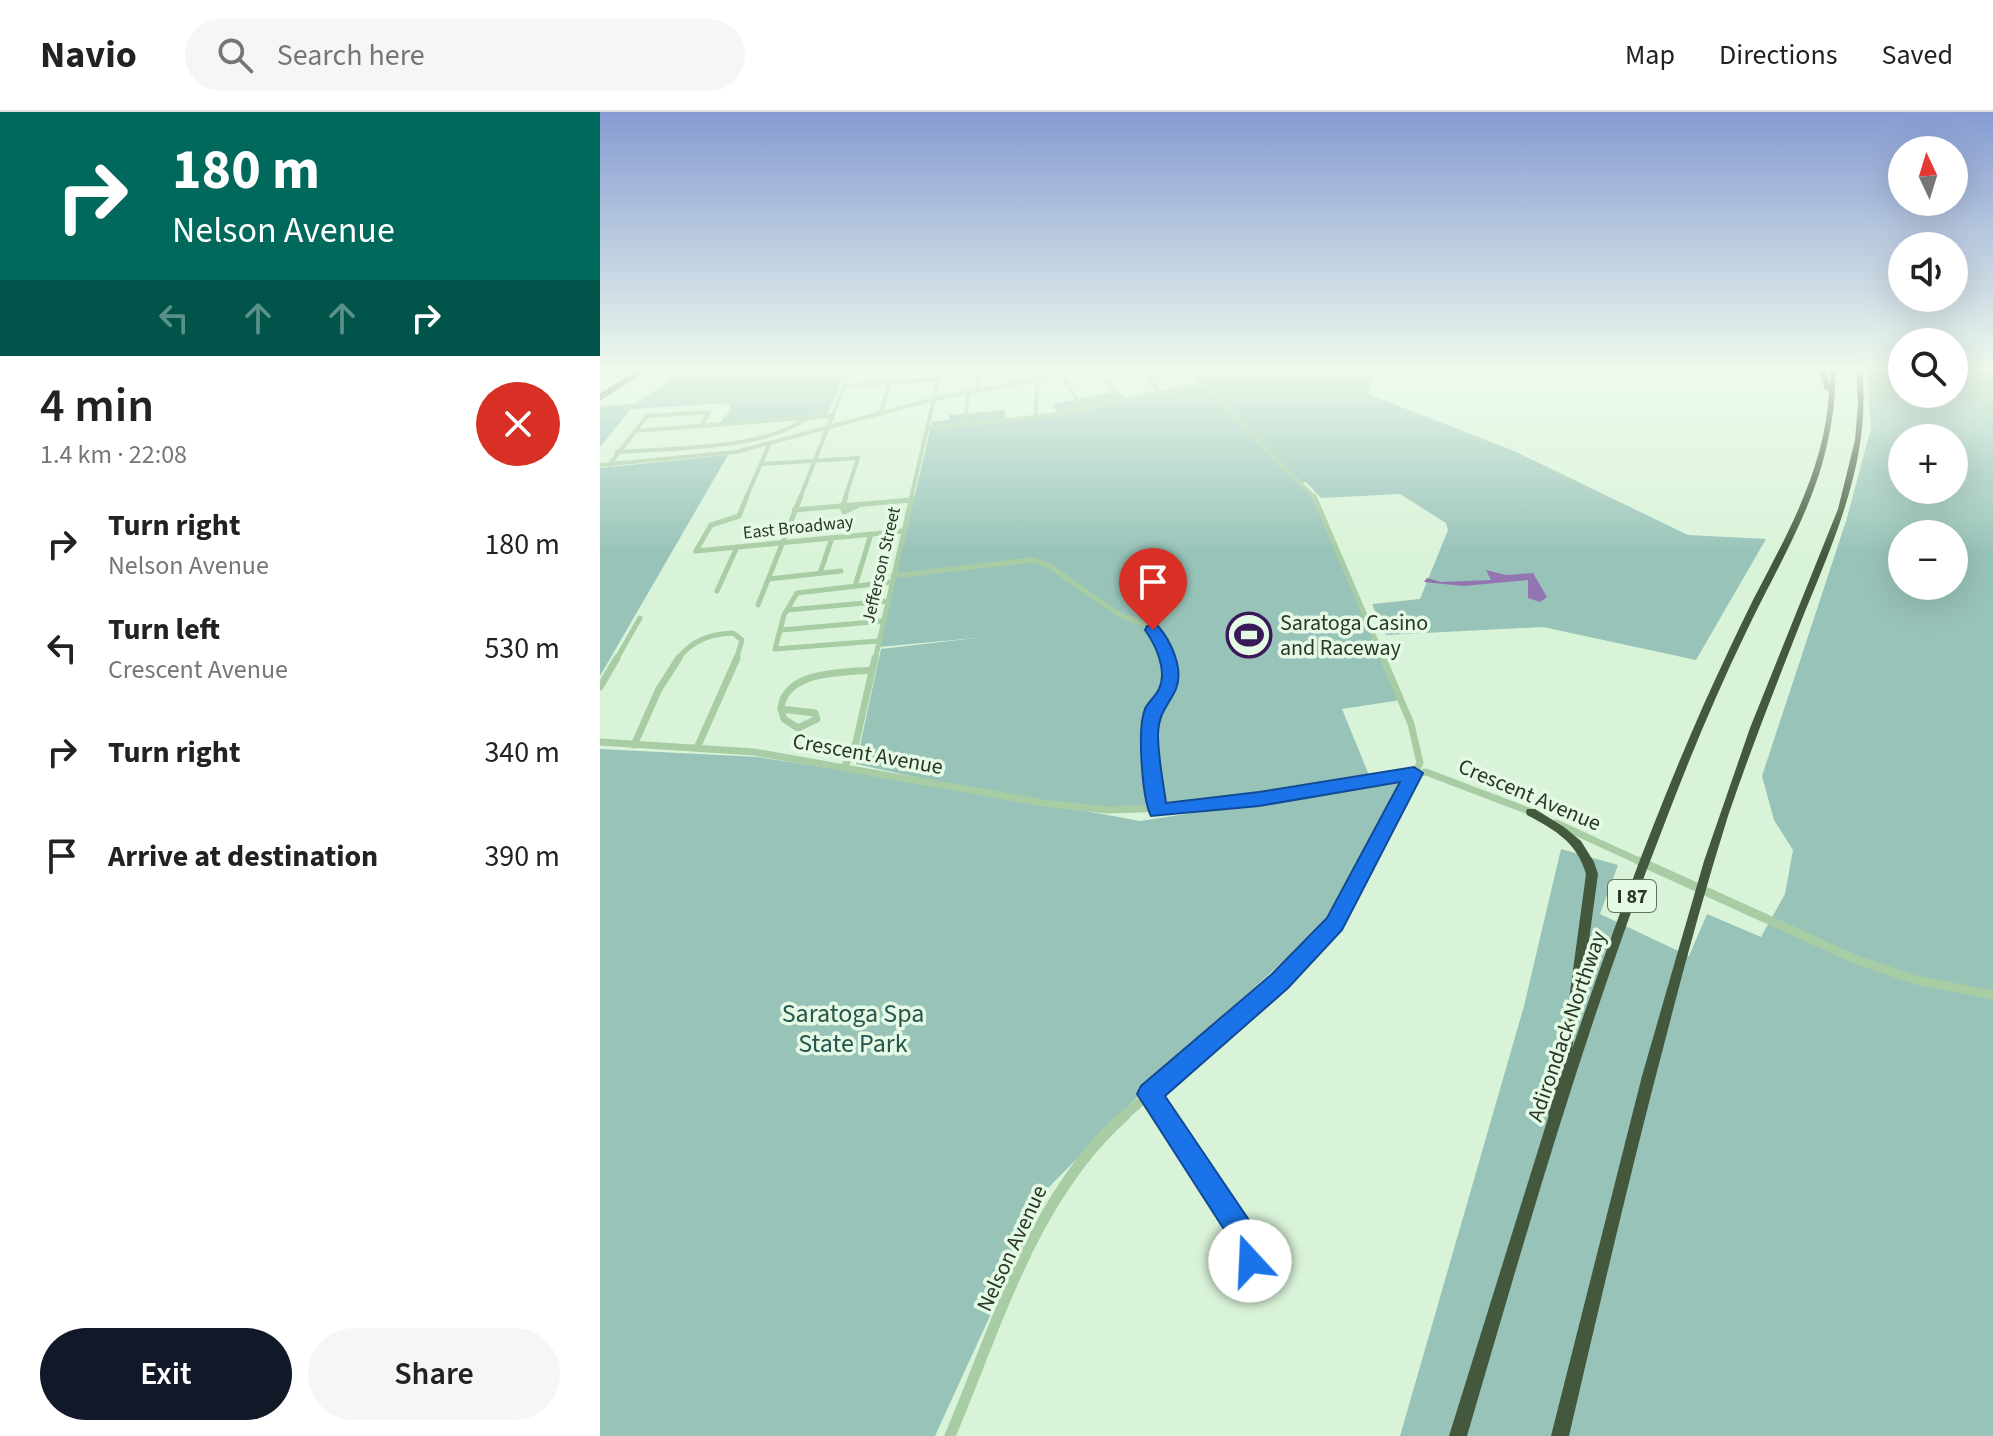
<!DOCTYPE html>
<html lang="en">
<head>
<meta charset="utf-8">
<style>
  :root { --surface:#fff; --page:#f6f6f6; --text:#222; --muted:#767676; --line:#e0e0e0; --accent:#111827 }
  body { margin:0; font-family:"Source Sans 3",sans-serif; background:var(--page); color:var(--text); height:100vh; display:flex; flex-direction:column; font-size:30px; white-space:nowrap }
  * { box-sizing:border-box; margin:0 }
  p { font-size:26px; color:var(--muted) }
  .icon { flex:none; width:44px; height:44px; fill:none; stroke:currentColor; stroke-width:2; stroke-linecap:round; stroke-linejoin:round }
  .map { position:relative; flex:1; overflow:hidden }
  .panel { display:flex; flex-direction:column; background:var(--surface); width:600px }
  .panel>* { flex:none }
  .banner { background:#00695c; color:#fff; overflow:hidden }
  .needle { width:52px; rotate:356deg }
  .tools { position:absolute; left:1288px; top:24px; display:grid; gap:16px }
  .tools a { display:grid; place-items:center; width:80px; height:80px; border-radius:50%; background:var(--surface); box-shadow:0 8px 32px #0002; font-size:40px }
  .pin { position:absolute; display:grid; place-items:center; width:68px; height:68px; color:#fff; margin:-82px -34px; border-radius:50% 50% 50% 0; rotate:-45deg; box-shadow:0 0 8px #0007 }
  .pin .icon { rotate:45deg }
  .me { position:absolute; width:88px; margin:-44px; rotate:340deg; stroke-linejoin:round; filter:drop-shadow(0 0 6px #0008) }
  .turn { display:flex; align-items:center; gap:28px; height:168px; padding:0 40px; font-size:36px }
  .turn .icon { width:104px; height:104px; stroke-width:2.5 }
  .turn b { display:block; font-size:56px; line-height:68px }
  .lanes { display:flex; align-items:center; height:76px; padding:0 40px; background:#0003; justify-content:center; gap:40px; direction:ltr }
  .lanes .off { opacity:.35 }
  .round { display:grid; place-items:center; flex:none; width:84px; height:84px; border-radius:42px; background:var(--page) }
  .head { display:flex; align-items:center; justify-content:space-between; height:136px; padding:0 40px }
  h1 { font-size:48px; font-weight:600; line-height:60px }
  .button { display:flex; gap:16px; margin-top:auto; padding:16px 40px }
  .button a { flex:1; height:92px; border-radius:48px; background:var(--accent); color:#fff; font-size:32px; font-weight:600; line-height:92px; text-align:center }
  .button a+a { background:var(--page); color:var(--text) }
  ul { padding:0; list-style:none }
  li { display:flex; align-items:center; gap:24px; height:104px; padding:0 40px }
  li div { flex:1 }
  li b { display:block; font-size:30px }
  li em { font-style:normal }
  header { display:flex; align-items:center; gap:48px; box-sizing:border-box; height:112px; padding:0 40px; background:var(--surface); border-bottom:2px solid var(--line) }
  header strong { font-size:38px }
  nav { display:flex; gap:44px; margin-inline-start:auto; font-size:28px }
  .search { width:560px; height:72px; background:var(--page); display:flex; align-items:center; gap:20px; box-sizing:border-box; padding:0 28px; border-radius:44px; color:var(--muted); font-size:30px }
  main { display:flex; flex:1; min-height:0 }
  .map>svg:first-child { display:block }
</style>
</head>
<body>
<header>
<strong>Navio</strong>
<div class="search"><svg class="icon" aria-label="search" viewBox="0 0 24 24"><circle cx="10" cy="10" r="6"/><path d="M15 15l6 6"/></svg>Search here</div>
<nav><a>Map</a><a>Directions</a><a>Saved</a></nav>
</header>
<main>
<section class="panel">
<div class="banner">
<div class="turn"><svg class="icon" aria-label="right" viewBox="0 0 24 24"><path d="M7 20v-9h11M14 6l5 5-5 5"/></svg><div><b>180 m</b>Nelson Avenue</div></div>
<div class="lanes"><svg class="icon off" aria-label="left" viewBox="0 0 24 24"><path d="M17 20v-9H6M10 6l-5 5 5 5"/></svg><svg class="icon off" aria-label="ahead" viewBox="0 0 24 24"><path d="M12 20V5M6 11l6-6 6 6"/></svg><svg class="icon off" aria-label="ahead" viewBox="0 0 24 24"><path d="M12 20V5M6 11l6-6 6 6"/></svg><svg class="icon" aria-label="right" viewBox="0 0 24 24"><path d="M7 20v-9h11M14 6l5 5-5 5"/></svg></div>
</div>
<div class="head"><div><h1>4 min</h1><p>1.4 km · 22:08</p></div><a class="round" style="background:#d93025;color:#fff"><svg class="icon" aria-label="close" viewBox="0 0 24 24"><path d="M6 6l12 12M18 6L6 18"/></svg></a></div>
<ul>
<li><svg class="icon" aria-label="right" viewBox="0 0 24 24"><path d="M7 20v-9h11M14 6l5 5-5 5"/></svg><div><b>Turn right</b><p>Nelson Avenue</p></div><em>180 m</em></li>
<li><svg class="icon" aria-label="left" viewBox="0 0 24 24"><path d="M17 20v-9H6M10 6l-5 5 5 5"/></svg><div><b>Turn left</b><p>Crescent Avenue</p></div><em>530 m</em></li>
<li><svg class="icon" aria-label="right" viewBox="0 0 24 24"><path d="M7 20v-9h11M14 6l5 5-5 5"/></svg><div><b>Turn right</b></div><em>340 m</em></li>
<li><svg class="icon" aria-label="arrive" viewBox="0 0 24 24"><path d="M6 21V4h12l-3 4 3 4H6"/></svg><div><b>Arrive at destination</b></div><em>390 m</em></li>
</ul>
<div class="button"><a>Exit</a><a>Share</a></div>
</section>
<div class="map">
<svg width="1393" height="1324" viewBox="0 0 1393 1324">
  <rect width="100%" height="100%" fill="#d9f3d8"/>
  <g fill="#98c3b9" fill-rule="evenodd">
    <polygon points="88,257 234,257 233,261 246,261 227,302 119,312 129,300 130,291 31,297 0,335 0,294 35,292"/>
    <polygon points="561,257 796,257 770,270 768,282 914,339 1088,423 1166,427 1096,548 943,515 786,523 772,492 820,487 848,418 846,411 800,382 721,386 706,370 701,371 718,389 801,588 742,597 771,668 641,690 538,699 469,696 540,709 803,669 722,815 586,936 449,1075 335,1324 0,1324 0,637 158,645 388,681 256,652 281,537 376,526 279,535 332,310 349,308 349,303 404,298 406,307 457,300 453,292 518,279 525,286 598,271 586,261 552,268 544,260"/>
    <path d="M1267,257H1302V282H1354V257H1393V1324H800L924,894L961,737L1018,753L1000,802L1089,844L1107,802L1161,825L1185,782L1193,738L1174,708L1162,664L1247,406L1271,316ZM1302,326H1354V378H1302ZM1302,422H1354V474H1302Z"/>
    <polygon points="128,343 0,564 0,356"/>
  </g>
  <polygon fill="#9375b2" points="886,458 906,463 933,461 947,485 940,490 928,486 928,468 863,474 824,470 827,466 841,470 891,468"/>
  <g fill="none" stroke-linecap="round" stroke-linejoin="round">
    <polyline stroke="#9375b2" stroke-width="2" points="1354,259 1375,257"/>
    <g stroke="#a8cca4" stroke-width="4">
      <polyline points="457,257 483,296"/>
      <polyline points="497,257 522,288"/>
      <polyline points="539,257 560,280"/>
      <polyline points="587,257 715,386"/>
      <polyline points="73,260 78,257"/>
      <polyline points="417,271 419,257"/>
      <polyline points="243,274 339,267"/>
      <polyline points="377,278 380,257"/>
      <polyline points="280,302 290,271"/>
      <polyline points="436,305 437,267"/>
      <polyline points="364,312 369,280"/>
      <polyline points="328,316 446,304 602,272"/>
      <polyline points="35,319 231,304"/>
      <path d="M17,340C71,336 164,338 207,306"/>
      <polyline points="162,352 258,346 245,386"/>
      <polyline points="0,353 136,340 334,287 492,257"/>
      <polyline points="9,353 47,304 109,300 101,314"/>
      <polyline points="146,386 169,333"/>
      <polyline points="200,386 251,257"/>
      <polyline points="311,386 341,257"/>
    </g>
    <g stroke="#a8cca4" stroke-width="5">
      <polyline points="714,384 784,548"/>
      <polyline points="241,394 244,400 259,393"/>
      <polyline points="243,394 246,384"/>
      <polyline points="194,398 311,388"/>
      <polyline points="96,439 303,419"/>
      <polyline points="96,439 111,413 139,404 147,384"/>
      <polyline points="220,461 232,426"/>
      <polyline points="293,464 432,448 448,453 518,502 548,514 563,530 566,548"/>
      <polyline points="169,467 241,459"/>
      <polyline points="255,474 271,422"/>
      <polyline points="117,479 137,435"/>
      <polyline points="158,493 201,384"/>
      <polyline points="187,498 287,489"/>
      <polyline points="182,518 283,509"/>
      <polyline points="278,529 175,537 184,503 197,481 291,470"/>
      <polyline points="16,548 40,506"/>
      <path d="M77,548C92,528 110,522 133,521L142,528L136,548"/>
      <polyline points="275,548 312,384"/>
    </g>
    <g stroke="#a8cca4" stroke-width="7">
      <polyline points="0,575 17,546"/>
      <polygon points="181,597 215,601 217,607 198,616 184,607"/>
      <path d="M181,597C184,558 244,561 272,558"/>
      <polyline points="0,630 154,640 444,691 507,698 601,695 826,660 934,701"/>
      <polyline points="34,633 59,577 79,546"/>
      <polyline points="97,636 137,546"/>
      <polyline points="245,654 256,630 275,546"/>
      <path d="M557,699C554,668 546,635 551,604C556,576 574,585 566,546"/>
      <polyline points="956,711 1043,751"/>
      <polyline points="767,751 820,651 811,612 783,546"/>
    </g>
    <g stroke="#a8cca4" stroke-width="9">
      <polyline points="1039,749 1257,848 1316,868 1393,883"/>
      <polyline points="549,982 564,1005"/>
      <polyline points="523,1005 680,869 735,812 768,749"/>
    </g>
    <g stroke="#a8cca4" stroke-width="11">
      <polyline points="563,1003 649,1133"/>
      <polygon points="649,1133 661,1135 671,1143 669,1158 653,1157"/>
      <path d="M350,1324C397,1214 433,1084 525,1003"/>
    </g>
    <polyline stroke="#5e7a56" stroke-width="6" points="0,285 45,257"/>
    <g fill="#43583c" fill-rule="evenodd">
      <path d="M1219,257H1225L1230,273V257H1236C1235,279 1234,301 1229,323C1216,393 1177,455 1147,518C1116,582 1089,647 1064,713C986,912 927,1119 867,1324H849L949,1003L947,1002L945,997L968,895L986,762C977,730 955,718 927,703L926,700L927,697H935L964,715L981,729L994,750L998,762L980,895L972,937C1012,820 1054,705 1104,592C1120,557 1136,522 1153,488C1187,423 1226,354 1229,279L1225,278Z"/>
      <path d="M1256,257H1262C1272,348 1233,430 1200,512C1175,576 1150,639 1128,704C1105,777 1085,851 1066,925C1031,1057 1000,1191 969,1324H951L1042,964L1104,749L1150,616L1238,397L1255,328L1258,292Z"/>
    </g>
  </g>
  <linearGradient id="sky" x2="0" y2="1"><stop stop-color="#869bd2"/><stop offset="0.58" stop-color="#eefaed"/><stop offset="1" stop-color="#eefaed" stop-opacity="0"/></linearGradient>
  <rect width="1393" height="442" fill="url(#sky)"/>
  <path fill="#1a73e8" stroke="#114b97" stroke-width="2" d="M547,514H558C571,529 584,557 576,577C568,594 558,602 558,622C558,645 563,669 566,691L659,680L814,655L823,661L742,818L688,876L565,984L659,1123L664,1149L660,1158L650,1163L640,1158L636,1136L537,982L541,974L672,862L727,806L800,670L659,694L551,704C542,686 537,616 545,597C548,590 556,584 559,577C568,558 555,532 545,518Z"/>
  <defs>
    <g id="stadium-ring" transform="scale(2.3)"><circle r="9.5" fill="#e5fae5" stroke="#3a195b" stroke-width="1.5"/><path d="M0-5a6.5 5 0 1 0 0 10a6.5 5 0 1 0 0-10ZM-3.5-1.8h7v3.6h-7Z" fill="#3a195b"/></g>
  </defs>
  <g fill-rule="evenodd">
    <use href="#stadium-ring" x="649" y="523"/>
  </g>
  <g text-anchor="middle" stroke-width="7" stroke-linejoin="round" paint-order="stroke">
    <g font-size="18" fill="#2a3626" stroke="#e5fae5">
      <text transform="translate(198 415) rotate(-6)" y="6">East Broadway</text>
      <text transform="translate(281 453) rotate(-77)" y="6">Jefferson Street</text>
    </g>
    <rect fill="#e5fae5" stroke="#62715f" stroke-width="2" x="1008" y="768" width="48" height="32" rx="6"/>
    <g font-size="20" font-weight="bold" fill="#2a3626">
      <text x="1032" y="791">I 87</text>
    </g>
    <g font-size="22" fill="#2a3626" stroke="#e5fae5" text-anchor="start">
      <text x="680" y="518">Saratoga Casino<tspan x="680" dy="25">and Raceway</tspan></text>
    </g>
    <g font-size="22" fill="#2a3626" stroke="#e5fae5">
      <text transform="translate(268 641) rotate(10)" y="8">Crescent Avenue</text>
      <text transform="translate(930 682) rotate(23)" y="8">Crescent Avenue</text>
      <text transform="translate(966 914) rotate(-71)" y="8">Adirondack Northway</text>
      <text transform="translate(411 1136) rotate(-65)" y="8">Nelson Avenue</text>
    </g>
    <g font-size="26" fill="#28564e" stroke="#e5fae5">
      <text x="253" y="910">Saratoga Spa<tspan x="253" dy="30">State Park</tspan></text>
    </g>
  </g>
</svg>
<div class="tools">
<a><svg class="needle" viewBox="-14 -14 28 28"><path d="M0-13l5 13h-10z" fill="#e53935"/><path d="M0 13l5-13h-10z" fill="#767676"/></svg></a>
<a><svg class="icon" aria-label="sound" viewBox="0 0 24 24"><path d="M4 9h4l5-4v14l-5-4H4zM17 9q2 3 0 6"/></svg></a>
<a><svg class="icon" aria-label="search" viewBox="0 0 24 24"><circle cx="10" cy="10" r="6"/><path d="M15 15l6 6"/></svg></a>
<a>+</a>
<a>−</a>
</div>
<div class="pin" style="left:553px;top:518px;background:#d93025"><svg class="icon" aria-label="arrive" viewBox="0 0 24 24"><path d="M6 21V4h12l-3 4 3 4H6"/></svg></div>
<svg class="me" style="left:650px;top:1149px" viewBox="-20 -20 40 40"><circle r="19" fill="#fff"/><path d="M0-13L10 11 0 6-10 11z" fill="#1a73e8"/></svg>
</div>
</main>
</body>
</html>
